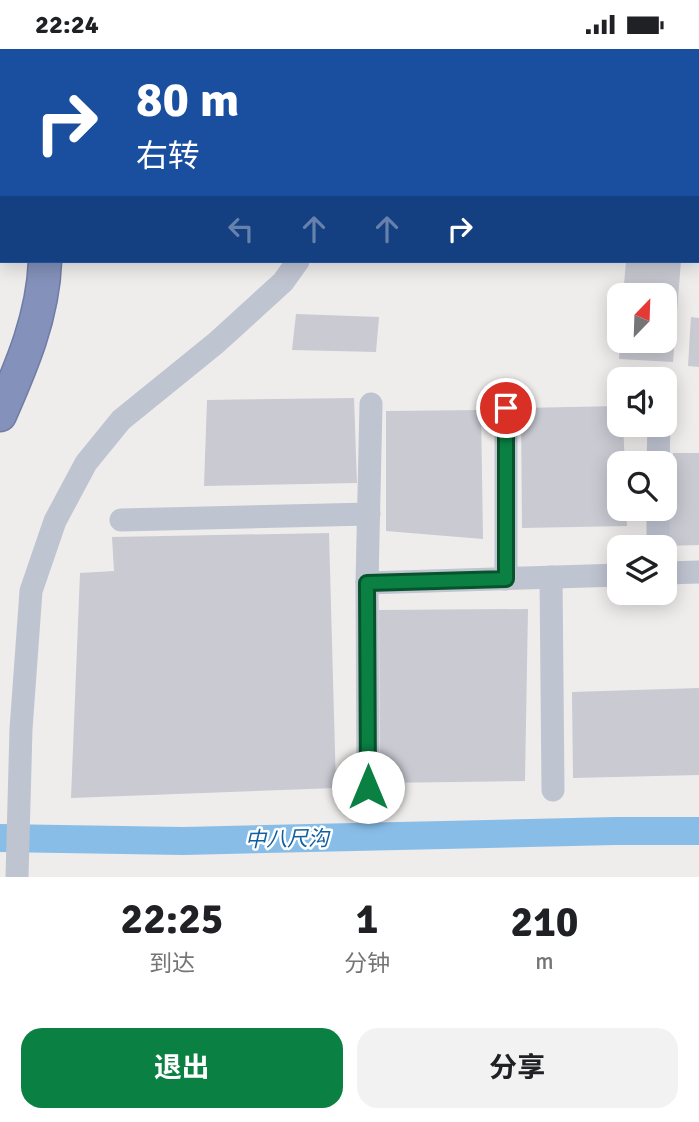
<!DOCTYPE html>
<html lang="zh">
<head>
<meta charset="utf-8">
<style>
  :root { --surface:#fff; --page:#f2f2f2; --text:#202124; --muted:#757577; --accent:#0b8043 }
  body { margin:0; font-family:Signika,"Noto Sans SC",sans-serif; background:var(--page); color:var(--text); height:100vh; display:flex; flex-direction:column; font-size:26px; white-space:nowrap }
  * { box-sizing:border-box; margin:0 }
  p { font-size:23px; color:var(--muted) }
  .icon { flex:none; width:38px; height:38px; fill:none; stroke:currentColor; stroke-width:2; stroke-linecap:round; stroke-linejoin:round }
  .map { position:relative; height:828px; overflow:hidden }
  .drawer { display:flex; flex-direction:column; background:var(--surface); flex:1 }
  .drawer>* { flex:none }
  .guide { position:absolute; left:0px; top:0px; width:700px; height:214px; box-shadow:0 4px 18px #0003; background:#1a4fa0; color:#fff; overflow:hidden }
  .needle { width:46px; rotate:23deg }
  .buttons { position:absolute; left:607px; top:234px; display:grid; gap:14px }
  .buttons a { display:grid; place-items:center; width:70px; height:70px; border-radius:14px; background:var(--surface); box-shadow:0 4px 18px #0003; font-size:35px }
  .pin { position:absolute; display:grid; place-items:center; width:60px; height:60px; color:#fff; margin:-30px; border:4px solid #fff; border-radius:50%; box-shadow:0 2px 7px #0007 }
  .me { position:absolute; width:77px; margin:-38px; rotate:0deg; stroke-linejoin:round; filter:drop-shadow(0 0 5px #0008) }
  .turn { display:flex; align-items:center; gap:24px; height:147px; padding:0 21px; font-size:32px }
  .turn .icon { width:91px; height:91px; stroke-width:2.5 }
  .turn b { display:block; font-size:49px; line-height:60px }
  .lanes { display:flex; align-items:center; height:66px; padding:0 21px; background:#0003; justify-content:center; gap:35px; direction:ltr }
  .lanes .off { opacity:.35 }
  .eta { display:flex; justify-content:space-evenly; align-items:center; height:119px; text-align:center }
  .eta b { font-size:42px; font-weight:700; line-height:49px }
  .primary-button { display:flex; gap:14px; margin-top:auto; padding:14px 21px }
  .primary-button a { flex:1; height:80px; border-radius:21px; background:var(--accent); color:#fff; font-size:28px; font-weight:700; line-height:80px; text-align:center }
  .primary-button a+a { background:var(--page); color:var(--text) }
  .status { display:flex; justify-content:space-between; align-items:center; height:49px; padding:0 35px; background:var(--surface); direction:ltr }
  .status svg { height:19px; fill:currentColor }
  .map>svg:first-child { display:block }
</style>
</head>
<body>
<div class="status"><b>22:24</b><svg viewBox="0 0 49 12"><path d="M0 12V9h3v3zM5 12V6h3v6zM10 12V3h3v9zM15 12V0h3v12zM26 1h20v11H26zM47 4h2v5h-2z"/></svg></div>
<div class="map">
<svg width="699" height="828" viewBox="0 0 699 828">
  <rect width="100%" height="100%" fill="#efecec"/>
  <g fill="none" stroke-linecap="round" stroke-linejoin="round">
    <polyline stroke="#88bde8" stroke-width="28" points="0,789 183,792 615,782 699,782"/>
  </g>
  <g fill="#c9cad2">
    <polygon points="626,212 681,212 673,313 619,310 620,292 665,292 665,247 623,247"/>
    <polygon points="296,265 379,268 376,303 292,301"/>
    <polygon points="691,268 699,269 699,318 688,317"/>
    <polygon points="354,349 357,434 204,437 207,351"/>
    <polygon points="620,357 620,376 623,376 625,415 620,415 620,460 626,460 627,477 522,479 521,359"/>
    <polygon points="481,361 483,490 386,482 386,362"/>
    <polygon points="673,404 699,404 699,496 667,497"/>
    <polygon points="329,484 336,739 71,749 80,524 114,522 112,488"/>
    <polygon points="528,560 525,732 380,734 379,561"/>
    <polygon points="699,639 699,726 573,729 572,643"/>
  </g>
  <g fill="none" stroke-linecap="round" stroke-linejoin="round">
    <g stroke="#707ca6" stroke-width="35">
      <path id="highway" d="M0,366C22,316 43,267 45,212"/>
    </g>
    <g stroke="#bfc4d1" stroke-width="23">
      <polyline points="115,2 115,0"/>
      <polyline points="196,2 196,0"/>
      <polyline points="364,2 364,0"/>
      <polyline points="634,2 634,0"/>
      <polyline points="698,114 699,114"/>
      <polyline points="371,355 367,534 620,526"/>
      <polyline points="506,359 506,530"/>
      <polyline points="658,415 659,376"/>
      <polyline points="121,471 369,465"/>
      <polyline points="658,499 658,460"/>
      <polyline points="665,524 699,523"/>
      <polyline points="551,528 553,741"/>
      <polyline points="367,534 368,738"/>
      <polyline points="17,828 21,680 31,542 55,472 86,414 121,371 216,294 283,233 298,212"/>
    </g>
    <use href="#highway" stroke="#8491ba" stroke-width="32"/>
  </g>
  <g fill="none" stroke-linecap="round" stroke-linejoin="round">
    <g stroke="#07532c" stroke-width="18">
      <polyline id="route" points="368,738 367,534 506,530 506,359"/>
    </g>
    <use href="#route" stroke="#0b8043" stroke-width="12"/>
  </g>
  <g text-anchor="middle" stroke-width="5" stroke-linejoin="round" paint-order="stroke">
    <g font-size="21" font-style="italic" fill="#105fa0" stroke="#fff">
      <text transform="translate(287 790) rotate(-1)" y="7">中八尺沟</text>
    </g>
  </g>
</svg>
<div class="buttons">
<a><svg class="needle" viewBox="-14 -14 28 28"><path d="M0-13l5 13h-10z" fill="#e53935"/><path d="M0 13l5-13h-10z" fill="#757577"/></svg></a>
<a><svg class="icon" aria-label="sound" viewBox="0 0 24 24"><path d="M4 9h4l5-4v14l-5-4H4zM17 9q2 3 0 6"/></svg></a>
<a><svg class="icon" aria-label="search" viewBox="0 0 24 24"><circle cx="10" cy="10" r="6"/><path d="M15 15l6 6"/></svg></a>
<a><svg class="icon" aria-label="layers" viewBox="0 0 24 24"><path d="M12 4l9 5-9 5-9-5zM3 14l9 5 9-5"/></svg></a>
</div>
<div class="pin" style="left:506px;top:359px;background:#d93025"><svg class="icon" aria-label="arrive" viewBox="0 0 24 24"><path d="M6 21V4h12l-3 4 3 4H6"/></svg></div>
<svg class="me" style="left:368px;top:738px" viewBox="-20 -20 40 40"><circle r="19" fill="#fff"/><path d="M0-13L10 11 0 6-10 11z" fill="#0b8043"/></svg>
<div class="guide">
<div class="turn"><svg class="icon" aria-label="right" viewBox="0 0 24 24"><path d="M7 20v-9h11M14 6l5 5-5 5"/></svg><div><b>80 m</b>右转</div></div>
<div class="lanes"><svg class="icon off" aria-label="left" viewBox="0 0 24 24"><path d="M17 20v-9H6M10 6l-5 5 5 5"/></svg><svg class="icon off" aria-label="ahead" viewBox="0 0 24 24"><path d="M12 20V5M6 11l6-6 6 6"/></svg><svg class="icon off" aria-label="ahead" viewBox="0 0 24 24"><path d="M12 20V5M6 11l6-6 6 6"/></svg><svg class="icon" aria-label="right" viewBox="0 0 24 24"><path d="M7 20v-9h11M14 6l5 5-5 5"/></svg></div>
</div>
</div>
<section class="drawer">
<div class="eta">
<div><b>22:25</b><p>到达</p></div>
<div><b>1</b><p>分钟</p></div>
<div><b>210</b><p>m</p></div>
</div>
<div class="primary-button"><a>退出</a><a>分享</a></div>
</section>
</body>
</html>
